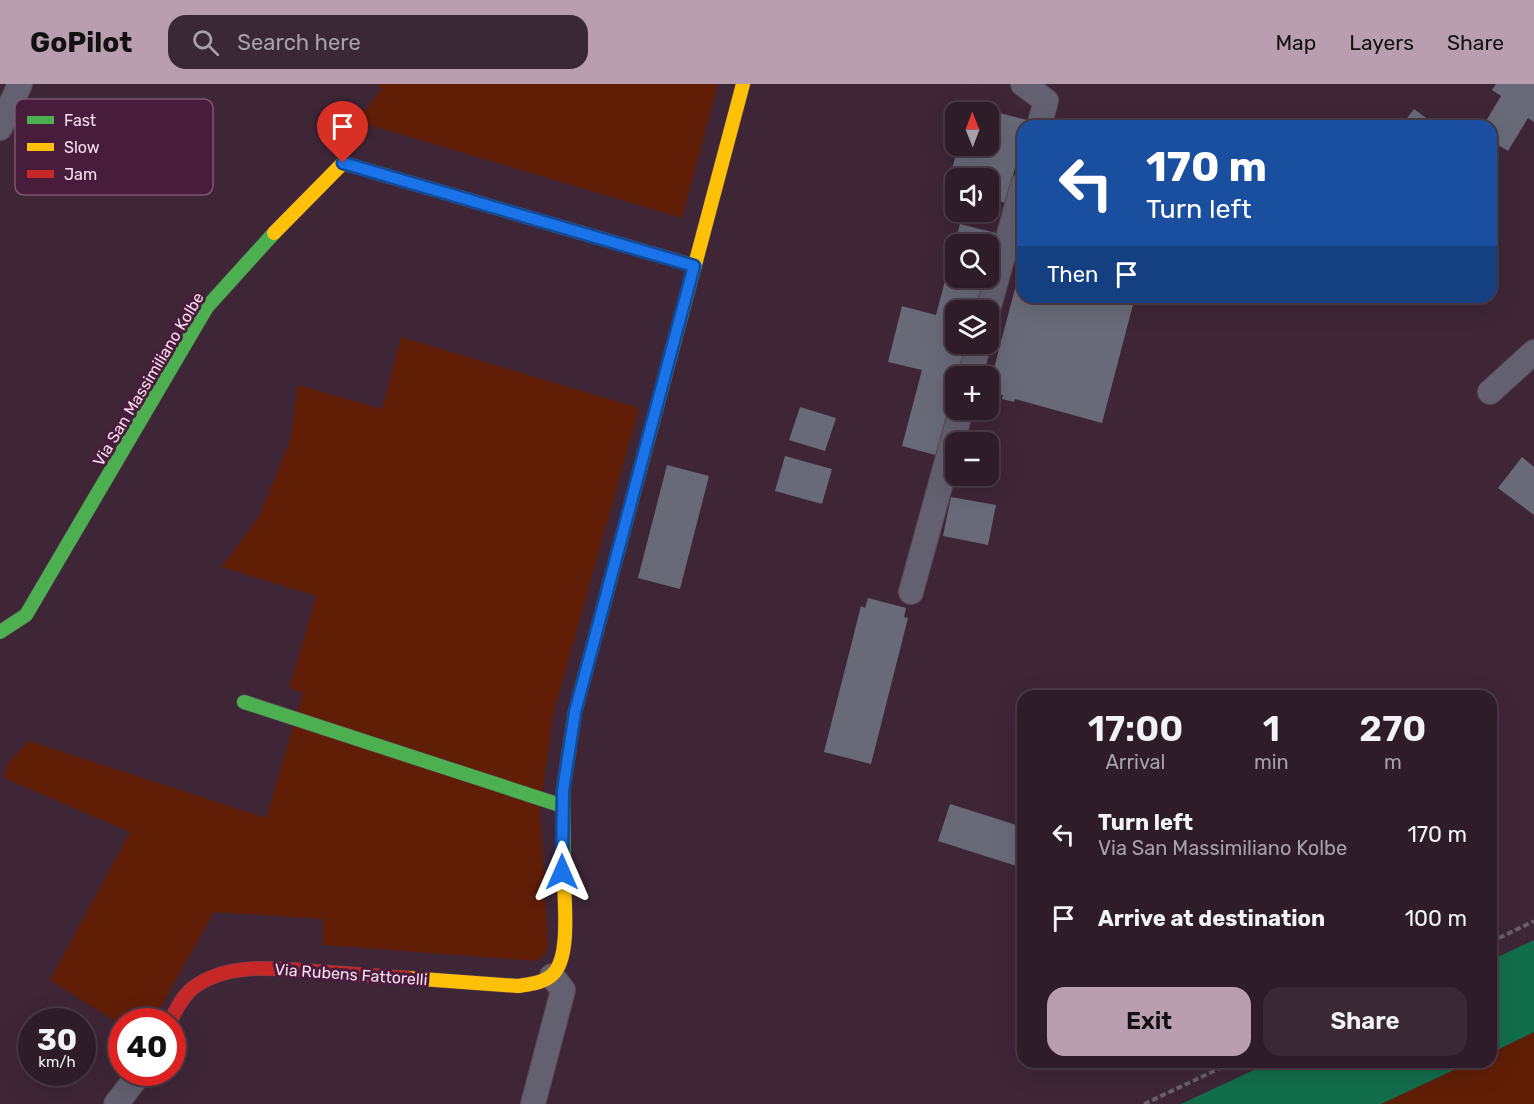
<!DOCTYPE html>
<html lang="en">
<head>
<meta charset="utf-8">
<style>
  :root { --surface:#2e1c29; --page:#3a2935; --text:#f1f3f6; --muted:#a7a1a8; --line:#493a46; --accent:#b99eaf }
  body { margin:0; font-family:Rubik,sans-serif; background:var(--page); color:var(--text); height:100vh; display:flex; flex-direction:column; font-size:22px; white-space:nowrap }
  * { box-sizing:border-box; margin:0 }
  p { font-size:20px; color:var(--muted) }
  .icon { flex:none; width:33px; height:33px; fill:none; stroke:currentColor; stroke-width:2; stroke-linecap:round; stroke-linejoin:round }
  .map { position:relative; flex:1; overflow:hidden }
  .drawer { position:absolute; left:1017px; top:606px; width:480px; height:378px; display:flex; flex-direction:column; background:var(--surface); border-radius:18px; box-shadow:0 6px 24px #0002,0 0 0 2px var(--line) }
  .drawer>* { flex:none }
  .banner { position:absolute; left:1017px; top:36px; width:480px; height:183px; border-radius:18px; box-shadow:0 6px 24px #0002,0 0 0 2px var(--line); background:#1a4fa0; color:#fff; overflow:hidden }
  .needle { width:39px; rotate:359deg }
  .controls { position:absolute; left:945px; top:18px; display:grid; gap:12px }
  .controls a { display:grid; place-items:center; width:54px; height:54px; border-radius:12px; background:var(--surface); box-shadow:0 6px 24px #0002,0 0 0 2px var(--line); font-size:30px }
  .speed { position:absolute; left:18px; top:924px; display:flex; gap:12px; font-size:30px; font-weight:700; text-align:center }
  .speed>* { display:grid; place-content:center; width:78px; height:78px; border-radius:50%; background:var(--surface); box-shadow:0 6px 24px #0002,0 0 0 2px var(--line); line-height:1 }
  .speed small { font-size:15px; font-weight:400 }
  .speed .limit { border:9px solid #d22; background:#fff; color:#111 }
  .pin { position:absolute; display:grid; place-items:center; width:51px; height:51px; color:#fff; margin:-62px -26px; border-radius:50% 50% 50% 0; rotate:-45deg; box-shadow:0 0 6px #0007 }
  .pin .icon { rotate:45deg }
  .me { position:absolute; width:66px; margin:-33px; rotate:0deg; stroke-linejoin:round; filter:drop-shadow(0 0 4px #0008) }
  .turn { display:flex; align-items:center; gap:21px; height:126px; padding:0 30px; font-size:27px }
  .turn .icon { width:78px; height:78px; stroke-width:2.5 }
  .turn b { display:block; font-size:42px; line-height:51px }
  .then { display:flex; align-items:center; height:57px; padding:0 30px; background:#0003; gap:12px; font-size:22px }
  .eta { display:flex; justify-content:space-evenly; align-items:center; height:102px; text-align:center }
  .eta b { font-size:36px; font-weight:600; line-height:42px }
  .cta { display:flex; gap:12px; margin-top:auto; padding:12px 30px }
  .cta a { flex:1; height:69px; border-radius:18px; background:var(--accent); color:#111; font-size:24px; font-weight:600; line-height:69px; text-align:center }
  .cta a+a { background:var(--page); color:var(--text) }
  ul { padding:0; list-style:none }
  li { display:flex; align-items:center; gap:18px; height:84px; padding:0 30px }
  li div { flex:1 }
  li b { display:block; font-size:22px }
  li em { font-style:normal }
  header { display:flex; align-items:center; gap:36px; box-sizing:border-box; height:84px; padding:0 30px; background:var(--accent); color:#111 }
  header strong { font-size:28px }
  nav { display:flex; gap:33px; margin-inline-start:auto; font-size:21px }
  .search { width:420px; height:54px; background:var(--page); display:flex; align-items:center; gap:15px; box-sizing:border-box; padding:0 21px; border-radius:18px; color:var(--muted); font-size:22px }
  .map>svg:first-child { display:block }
</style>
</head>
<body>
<header>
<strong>GoPilot</strong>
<div class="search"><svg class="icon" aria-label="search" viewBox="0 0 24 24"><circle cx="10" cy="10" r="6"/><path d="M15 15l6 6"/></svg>Search here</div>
<nav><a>Map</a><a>Layers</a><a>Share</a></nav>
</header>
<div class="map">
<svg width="1534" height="1020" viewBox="0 0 1534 1020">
  <rect width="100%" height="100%" fill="#3e2637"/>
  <g fill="#611e07">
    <polygon points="378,0 718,0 682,134 356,37 382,5"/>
    <polygon points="401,253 639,324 553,632 540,726 548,863 544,872 536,877 523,876 323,861 323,835 214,828 153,937 122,938 121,941 50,896 130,748 4,694 8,679 29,657 266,734 303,609 289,604 316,512 222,483 259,432 290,357 298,301 382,325"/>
    <polygon points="1534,948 1534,1020 1381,1020 1471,978 1491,978 1491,969"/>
  </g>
  <g fill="#126d4b">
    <polygon points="1534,856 1534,948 1491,969 1491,876"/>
    <polygon points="1271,978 1471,978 1381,1020 1181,1020"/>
  </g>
  <g fill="#686b77">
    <polygon points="1496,0 1534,0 1534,38 1528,34 1508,67 1491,57 1491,42 1483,42 1501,12 1492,6"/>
    <polygon points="968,21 1027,36 1026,42 1023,42 1023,52 1006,119 988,115 988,94 956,94 956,107 947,105 958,62 988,62 988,28 966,28"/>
    <polygon points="1414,25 1437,42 1401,42"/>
    <polygon points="960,140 996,149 989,177 988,160 956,160 956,194 985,194 977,226 956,226 956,260 968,260 960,292 956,292 956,309 939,372 902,362 922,286 888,278 902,222 936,231"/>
    <polygon points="1021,182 1023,183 1023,213 1135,213 1102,339 1015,315 1014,318 1002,315 1003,311 988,307"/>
    <polygon points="800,323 836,334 825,367 789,356"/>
    <polygon points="785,372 832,385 822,420 775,407"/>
    <polygon points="1522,373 1534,383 1534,431 1498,404"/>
    <polygon points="667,381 709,392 680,505 638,494"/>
    <polygon points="951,413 996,421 988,461 943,452"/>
    <polygon points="868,514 906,524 904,533 908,534 871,680 824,668 861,522 865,524"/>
    <polygon points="950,720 1023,743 1023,784 938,757"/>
  </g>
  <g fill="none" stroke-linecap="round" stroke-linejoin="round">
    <g stroke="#5b4554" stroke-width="26">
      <g id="street">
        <polyline points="1023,0 1046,17 1039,42"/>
        <polyline points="0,44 20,0"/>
        <polyline points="988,226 1023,100"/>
        <polyline points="970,292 979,260"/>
        <polyline points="1490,308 1534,268"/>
        <polyline points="911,508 961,326"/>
        <polyline points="116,1020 141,988"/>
        <polyline points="533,1020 563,906 552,892"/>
      </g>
    </g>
    <g stroke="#5b4554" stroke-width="15">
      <g id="fast">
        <polyline points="527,133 695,182"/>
        <polyline points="0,548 26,531 207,223 274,149"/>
        <polyline points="244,618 563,722"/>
        <polyline points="564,793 563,707 575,628 696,177"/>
      </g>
    </g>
    <g stroke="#5b4554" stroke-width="15">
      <g id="slow">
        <polyline points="274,149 343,79 527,133"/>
        <polyline points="696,177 743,0"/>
        <path d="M408,894L518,902C530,900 544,899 553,890C571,872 564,818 564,793"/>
      </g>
    </g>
    <g stroke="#5b4554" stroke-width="15">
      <path id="jam" d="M170,938C176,925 184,909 197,901C234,877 284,885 325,888C352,890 380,892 408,894"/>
    </g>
    <g stroke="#665e6b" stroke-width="4" stroke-dasharray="6 3" stroke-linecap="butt">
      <polyline points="1491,858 1534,837"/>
      <polyline points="1144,1020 1233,978"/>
    </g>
    <use href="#street" stroke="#63616f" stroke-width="24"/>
    <use href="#fast" stroke="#4caf50" stroke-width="14"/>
    <use href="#slow" stroke="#ffc107" stroke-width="14"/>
    <use href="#jam" stroke="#c62828" stroke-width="14"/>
  </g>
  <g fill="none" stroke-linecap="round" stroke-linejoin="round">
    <g stroke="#114b97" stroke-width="15">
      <polyline id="route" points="343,79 694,182 575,628 563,707 562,788"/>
    </g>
    <use href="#route" stroke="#1a73e8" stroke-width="10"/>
  </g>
  <g text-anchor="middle" stroke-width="6" stroke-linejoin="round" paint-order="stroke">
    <g font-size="16" fill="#fbdef0" stroke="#481c3b">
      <text transform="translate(148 295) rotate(-59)" y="6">Via San Massimiliano Kolbe</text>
      <text transform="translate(351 890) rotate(4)" y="6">Via Rubens Fattorelli</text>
    </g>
  </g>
  <rect x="15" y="15" width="198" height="96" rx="9" fill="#481c3b" stroke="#7e5671" stroke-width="1.5"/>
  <rect x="27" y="32" width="27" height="8" fill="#4caf50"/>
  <rect x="27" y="59" width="27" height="8" fill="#ffc107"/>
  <rect x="27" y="86" width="27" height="8" fill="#c62828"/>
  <g font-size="16" fill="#fbdef0">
    <text x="64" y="42">Fast</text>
    <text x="64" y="69">Slow</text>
    <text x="64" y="96">Jam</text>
  </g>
</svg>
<div class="controls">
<a><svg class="needle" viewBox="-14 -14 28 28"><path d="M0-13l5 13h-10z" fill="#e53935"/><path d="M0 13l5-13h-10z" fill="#a7a1a8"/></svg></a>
<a><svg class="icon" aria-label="sound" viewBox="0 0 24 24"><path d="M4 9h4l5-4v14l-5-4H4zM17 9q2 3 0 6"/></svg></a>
<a><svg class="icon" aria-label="search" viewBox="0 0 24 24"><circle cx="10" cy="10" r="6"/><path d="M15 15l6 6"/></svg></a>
<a><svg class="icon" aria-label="layers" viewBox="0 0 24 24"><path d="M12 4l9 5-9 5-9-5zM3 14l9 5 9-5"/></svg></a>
<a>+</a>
<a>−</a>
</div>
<div class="speed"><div>30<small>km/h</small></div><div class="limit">40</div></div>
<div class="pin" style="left:343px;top:79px;background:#d93025"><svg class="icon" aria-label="arrive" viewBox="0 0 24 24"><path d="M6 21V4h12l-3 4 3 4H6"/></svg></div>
<svg class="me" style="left:562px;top:788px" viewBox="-20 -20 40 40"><path d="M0-17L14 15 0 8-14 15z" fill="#1a73e8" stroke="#fff" stroke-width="4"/></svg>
<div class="banner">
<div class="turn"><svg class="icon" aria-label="left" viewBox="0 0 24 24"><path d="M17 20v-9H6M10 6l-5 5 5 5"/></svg><div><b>170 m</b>Turn left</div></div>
<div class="then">Then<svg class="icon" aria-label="arrive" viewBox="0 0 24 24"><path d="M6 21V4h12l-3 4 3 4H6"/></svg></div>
</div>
<section class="drawer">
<div class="eta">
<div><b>17:00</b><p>Arrival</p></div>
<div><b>1</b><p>min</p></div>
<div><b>270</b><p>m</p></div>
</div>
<ul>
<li><svg class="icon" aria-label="left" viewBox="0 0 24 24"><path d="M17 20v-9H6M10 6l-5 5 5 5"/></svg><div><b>Turn left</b><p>Via San Massimiliano Kolbe</p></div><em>170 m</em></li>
<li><svg class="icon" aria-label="arrive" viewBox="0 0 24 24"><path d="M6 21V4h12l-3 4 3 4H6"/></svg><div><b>Arrive at destination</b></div><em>100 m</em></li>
</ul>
<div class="cta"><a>Exit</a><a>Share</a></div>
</section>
</div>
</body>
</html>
